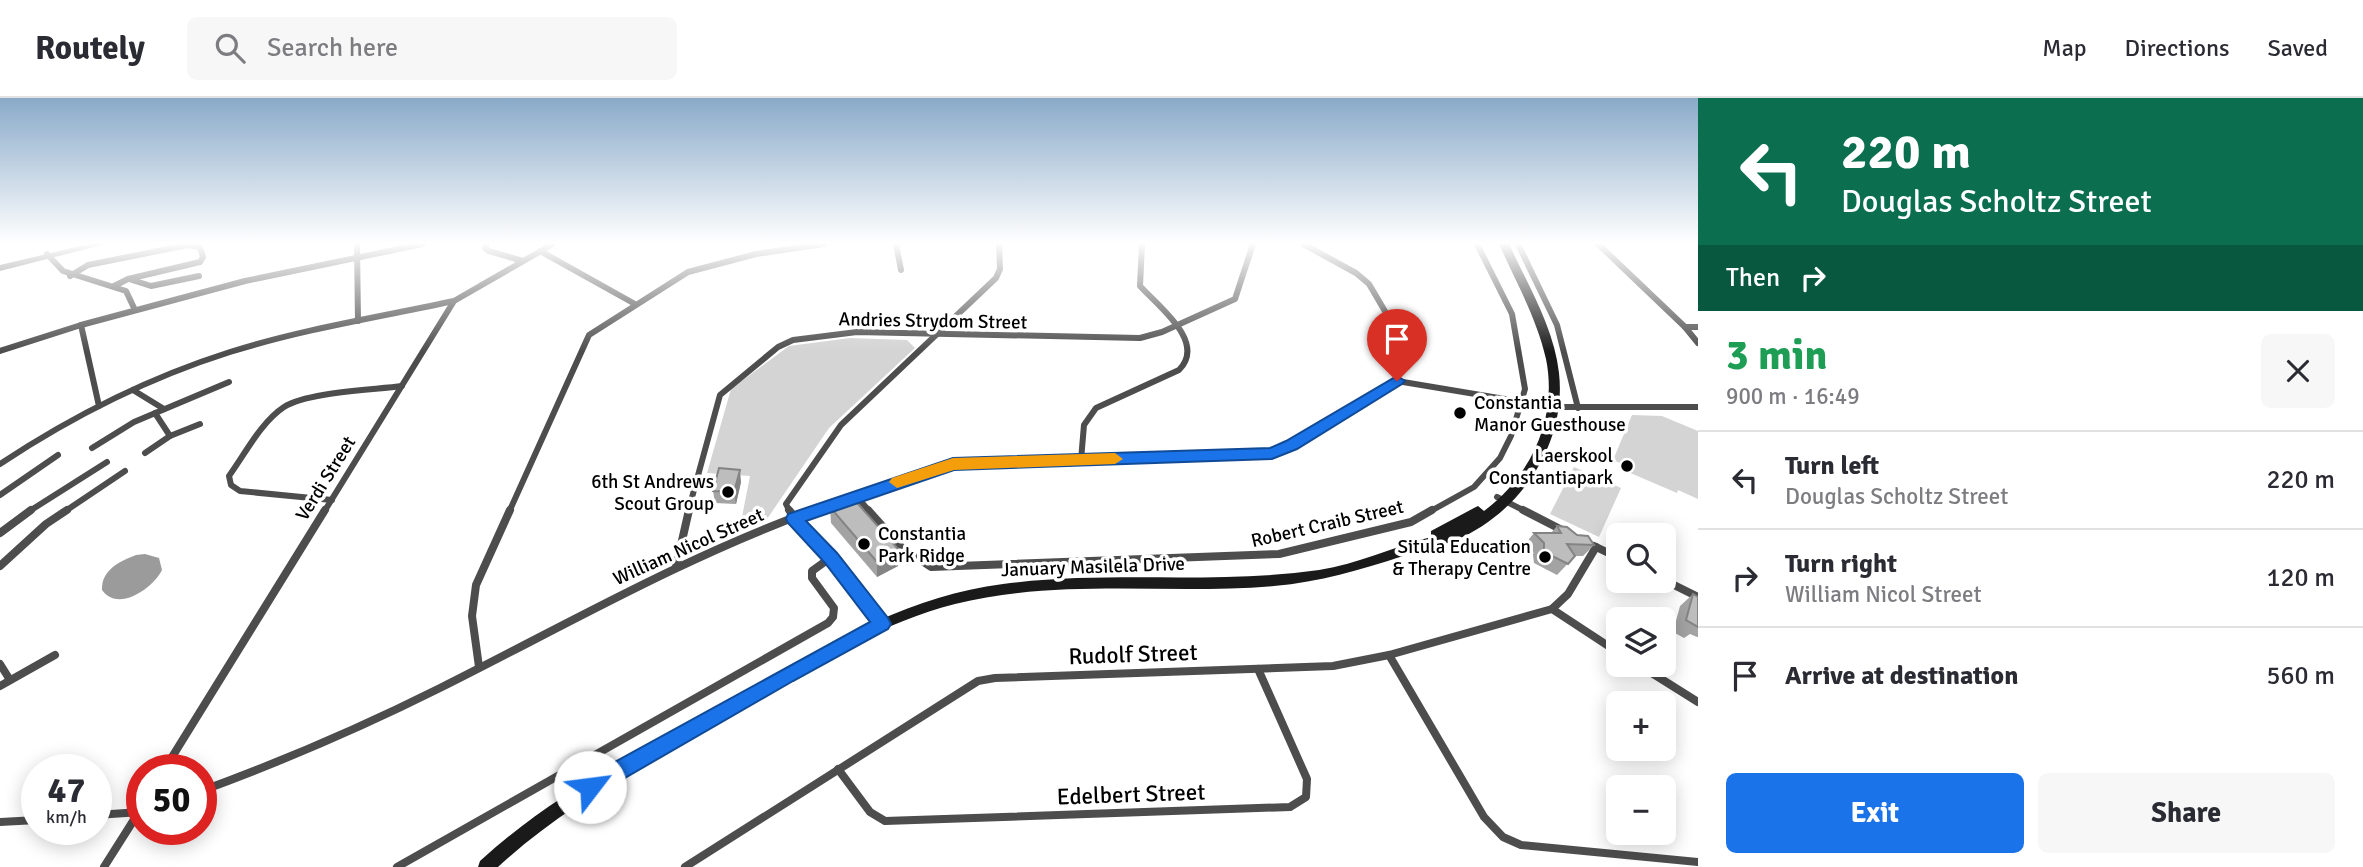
<!DOCTYPE html>
<html lang="en">
<head>
<meta charset="utf-8">
<style>
  :root { --surface:#fff; --page:#f7f7f7; --text:#2b2b33; --muted:#7c7c81; --line:#e1e1e2; --accent:#1a73e8 }
  body { margin:0; font-family:Signika,sans-serif; background:var(--page); color:var(--text); height:100vh; display:flex; flex-direction:column; font-size:26px; white-space:nowrap }
  * { box-sizing:border-box; margin:0 }
  p { font-size:23px; color:var(--muted) }
  .icon { flex:none; width:38px; height:38px; fill:none; stroke:currentColor; stroke-width:2; stroke-linecap:round; stroke-linejoin:round }
  .map { position:relative; flex:1; overflow:hidden }
  .drawer { display:flex; flex-direction:column; background:var(--surface); width:665px }
  .drawer>* { flex:none }
  .guide { background:#0b6e4f; color:#fff; overflow:hidden }
  .fabs { position:absolute; left:1606px; top:425px; display:grid; gap:14px }
  .fabs a { display:grid; place-items:center; width:70px; height:70px; border-radius:10px; background:var(--surface); box-shadow:0 4px 18px #0003; font-size:35px }
  .speed { position:absolute; left:21px; top:656px; display:flex; gap:14px; font-size:35px; font-weight:700; text-align:center }
  .speed>* { display:grid; place-content:center; width:91px; height:91px; border-radius:50%; background:var(--surface); box-shadow:0 4px 18px #0003; line-height:1 }
  .speed small { font-size:18px; font-weight:400 }
  .speed .limit { border:10px solid #d22; background:#fff; color:#111 }
  .pin { position:absolute; display:grid; place-items:center; width:60px; height:60px; color:#fff; margin:-72px -30px; border-radius:50% 50% 50% 0; rotate:-45deg; box-shadow:0 0 7px #0007 }
  .pin .icon { rotate:45deg }
  .me { position:absolute; width:77px; margin:-38px; rotate:60deg; stroke-linejoin:round; filter:drop-shadow(0 0 5px #0008) }
  .turn { display:flex; align-items:center; gap:24px; height:147px; padding:0 28px; font-size:32px }
  .turn .icon { width:91px; height:91px; stroke-width:2.5 }
  .turn b { display:block; font-size:49px; line-height:60px }
  .then { display:flex; align-items:center; height:66px; padding:0 28px; background:#0003; gap:14px; font-size:26px }
  .round { display:grid; place-items:center; flex:none; width:74px; height:74px; border-radius:10px; background:var(--page) }
  .head { display:flex; align-items:center; justify-content:space-between; height:119px; padding:0 28px }
  h1 { font-size:42px; font-weight:800; line-height:52px; color:#1e9e55 }
  .action { display:flex; gap:14px; margin-top:auto; padding:14px 28px }
  .action a { flex:1; height:80px; border-radius:10px; background:var(--accent); color:#fff; font-size:28px; font-weight:800; line-height:80px; text-align:center }
  .action a+a { background:var(--page); color:var(--text) }
  ul { padding:0; list-style:none }
  li { display:flex; align-items:center; gap:21px; height:98px; padding:0 28px; border-top:2px solid var(--line) }
  li div { flex:1 }
  li b { display:block; font-size:26px }
  li em { font-style:normal }
  header { display:flex; align-items:center; gap:42px; box-sizing:border-box; height:98px; padding:0 35px; background:var(--surface); border-bottom:2px solid var(--line) }
  header strong { font-size:33px }
  nav { display:flex; gap:38px; margin-inline-start:auto; font-size:24px }
  .search { width:490px; height:63px; background:var(--page); display:flex; align-items:center; gap:18px; box-sizing:border-box; padding:0 24px; border-radius:10px; color:var(--muted); font-size:26px }
  main { display:flex; flex:1; min-height:0 }
  .map>svg:first-child { display:block }
</style>
</head>
<body>
<header>
<strong>Routely</strong>
<div class="search"><svg class="icon" aria-label="search" viewBox="0 0 24 24"><circle cx="10" cy="10" r="6"/><path d="M15 15l6 6"/></svg>Search here</div>
<nav><a>Map</a><a>Directions</a><a>Saved</a></nav>
</header>
<main>
<div class="map">
<svg width="1698" height="769" viewBox="0 0 1698 769">
  <rect width="100%" height="100%" fill="#fff"/>
  <g fill="#d4d4d4">
    <polygon points="850,240 907,242 915,250 829,330 765,424 748,432 740,429 750,378 707,375 731,291 789,248"/>
    <polygon points="1632,317 1662,318 1698,333 1698,401 1678,392 1677,395 1628,374 1629,369 1613,362"/>
    <polygon points="1574,369 1621,390 1599,439 1550,416"/>
  </g>
  <path fill="#9b9b9b" d="M136,457L145,456L159,460L162,472C153,490 118,515 102,492C101,472 120,463 136,457Z"/>
  <g fill="none" stroke-linecap="round" stroke-linejoin="round">
    <g stroke="#4d4d4d" stroke-width="6">
      <polyline points="357,146 358,223"/>
      <polyline points="487,146 485,150 489,153 523,163"/>
      <polyline points="896,146 901,172"/>
      <polyline points="1518,146 1557,227 1578,310"/>
      <polyline points="1598,146 1685,229 1698,245"/>
      <polyline points="540,153 635,206"/>
      <polyline points="47,156 63,173 126,193 135,212"/>
      <polyline points="70,178 88,167 188,147 200,149 203,159 200,164 128,181 114,188"/>
      <polyline points="129,181 151,188 199,178"/>
      <polyline points="81,227 99,308"/>
      <polyline points="1685,229 1698,229"/>
      <polyline points="0,253 81,227 245,183 423,146"/>
      <polyline points="1397,283 1553,309 1698,309"/>
      <polyline points="133,292 164,311"/>
      <polyline points="170,338 200,326"/>
      <polyline points="92,350 134,324 229,284"/>
      <polyline points="145,355 170,338 155,315"/>
      <path d="M1081,362L1084,327L1096,310L1179,272C1207,244 1158,208 1140,188L1142,146"/>
      <path d="M0,366C71,319 148,280 230,254C303,231 379,219 454,203"/>
      <polyline points="0,397 58,357"/>
      <polyline points="857,399 870,414"/>
      <polyline points="1497,399 1527,414"/>
      <path d="M332,402L240,393L231,387L229,378C245,356 261,324 284,309C307,294 372,292 402,288"/>
      <polyline points="28,414 107,364"/>
      <polyline points="64,414 125,373"/>
      <polyline points="324,414 454,203 553,146"/>
      <polyline points="509,414 589,237 688,174 756,156 824,146"/>
      <polyline points="688,414 720,297 778,249 793,242 857,234 1140,240 1162,234 1235,201 1253,146"/>
      <polyline points="790,414 786,406 841,327 996,180 1000,171 999,146"/>
      <polyline points="810,414 941,368 966,365 1261,357 1292,347 1397,283 1396,232 1369,186 1356,175 1303,146"/>
      <polyline points="1429,414 1474,389 1500,360 1511,338 1525,291 1512,216 1477,146"/>
    </g>
    <g stroke="#4d4d4d" stroke-width="8">
      <polyline points="789,412 882,526"/>
      <polyline points="868,412 901,449 931,469 1279,456 1411,424 1432,412"/>
      <polyline points="1523,412 1562,432"/>
      <polyline points="0,435 31,412"/>
      <polyline points="1594,448 1619,460"/>
      <polyline points="0,468 46,426 67,412"/>
      <polyline points="676,469 689,412"/>
      <polyline points="1664,482 1698,499"/>
      <polyline points="1552,511 1619,555"/>
      <polyline points="1389,557 1484,719 1503,739 1521,747 1698,764"/>
      <polyline points="0,566 10,582"/>
      <polyline points="1639,567 1698,604"/>
      <polyline points="479,569 472,518 476,487 510,412"/>
      <polyline points="0,588 55,557"/>
      <polyline points="838,671 870,714 885,723 1290,709 1306,699 1307,681 1258,571"/>
      <polyline points="164,672 325,412"/>
      <path d="M201,693C283,663 362,629 440,590C564,528 684,459 814,412"/>
      <polyline points="96,717 141,714"/>
      <polyline points="0,724 37,722"/>
      <polyline points="104,769 142,709"/>
      <polyline points="397,769 828,525 833,519 834,510 812,480 812,473 830,460"/>
      <polyline points="685,769 978,583 995,580 1333,568 1389,557 1552,511 1568,496 1596,449"/>
    </g>
    <polygon fill="#4d4d4d" fill-rule="evenodd" points="89,146 106,146 0,173 0,167"/>
    <path fill="#1a1a1a" fill-rule="evenodd" d="M1499,146H1509C1528,187 1554,230 1559,275C1567,346 1520,415 1456,442C1439,449 1420,452 1403,458C1360,472 1320,484 1274,488C1168,497 1059,480 955,506C871,527 799,578 725,620C646,666 566,706 498,769H478L480,763C551,698 631,658 714,611C807,559 895,500 1003,486C1108,472 1214,487 1319,472C1358,466 1393,449 1431,439V433L1474,410L1478,408L1484,413C1531,378 1558,320 1546,261C1537,221 1516,184 1499,146Z"/>
  </g>
  <g fill="#a3a3a3">
    <polygon points="741,384 736,406 715,405 713,393"/>
    <polygon points="830,409 899,452 898,468 877,479 831,425"/>
    <polygon points="1557,428 1594,447 1583,458 1575,458 1557,477 1534,465 1533,457 1524,447 1534,435 1551,435"/>
    <polygon points="1693,496 1698,499 1698,539 1697,539 1690,536 1684,540 1673,534 1680,508"/>
  </g>
  <g fill="#848484">
    <polygon points="740,372 741,384 736,406 734,394"/>
    <polygon points="899,452 898,468 877,479 877,464"/>
  </g>
  <g fill="#bdbdbd" stroke="#848484" stroke-width="2">
    <polygon points="719,370 740,372 734,394 713,393"/>
    <polygon points="851,398 899,452 877,464 830,409"/>
    <polygon points="1557,428 1567,429 1577,437 1588,438 1594,447 1567,446 1575,458 1568,466 1544,454 1544,445 1534,435 1561,435"/>
    <polygon points="1693,496 1698,499 1698,529 1686,522"/>
  </g>
  <linearGradient id="sky" x2="0" y2="1"><stop stop-color="#89aac9"/><stop offset="0.57" stop-color="#fff"/><stop offset="1" stop-color="#fff" stop-opacity="0"/></linearGradient>
  <rect width="1698" height="254" fill="url(#sky)"/>
  <polygon fill="#1a73e8" stroke="#114b97" stroke-width="2" points="1397,278 1405,283 1402,286 1297,351 1272,361 954,372 806,423 837,455 888,520 891,526 888,531 793,583 597,696 590,699 582,696 579,689 582,682 870,524 825,465 788,425 786,421 788,416 953,360 1270,350 1286,343"/>
  <polygon fill="#f59e0b" points="1115,355 1123,361 1115,366 954,372 897,390 889,384 892,380 953,360"/>
  <g fill="#000" stroke="#fff" stroke-width="2.5">
    <circle cx="1460" cy="315" r="7"/>
    <circle cx="1627" cy="368" r="7"/>
    <circle cx="728" cy="394" r="7"/>
    <circle cx="864" cy="446" r="7"/>
    <circle cx="1545" cy="459" r="7"/>
  </g>
  <g text-anchor="middle" stroke-width="7" stroke-linejoin="round" paint-order="stroke">
    <g font-size="19" fill="#000" stroke="#fff">
      <text transform="translate(933 222) rotate(1)" y="7">Andries Strydom Street</text>
      <text transform="translate(325 380) rotate(-58)" y="7">Verdi Street</text>
      <text transform="translate(1327 425) rotate(-13)" y="7">Robert Craib Street</text>
      <text transform="translate(688 448) rotate(-24)" y="7">William Nicol Street</text>
      <text transform="translate(1093 468) rotate(-2)" y="7">January Masilela Drive</text>
    </g>
    <g font-size="19" fill="#000" stroke="#fff" text-anchor="end">
      <text x="1474" y="311" text-anchor="start">Constantia<tspan x="1474" dy="22">Manor Guesthouse</tspan></text>
      <text x="1613" y="364">Laerskool<tspan x="1613" dy="22">Constantiapark</tspan></text>
      <text x="714" y="390">6th St Andrews<tspan x="714" dy="22">Scout Group</tspan></text>
      <text x="878" y="442" text-anchor="start">Constantia<tspan x="878" dy="22">Park Ridge</tspan></text>
      <text x="1531" y="455">Situla Education<tspan x="1531" dy="22">&amp; Therapy Centre</tspan></text>
    </g>
    <g font-size="23" fill="#000" stroke="#fff">
      <text transform="translate(1133 556) rotate(-2)" y="8">Rudolf Street</text>
      <text transform="translate(1131 696) rotate(-2)" y="8">Edelbert Street</text>
    </g>
  </g>
</svg>
<div class="fabs">
<a><svg class="icon" aria-label="search" viewBox="0 0 24 24"><circle cx="10" cy="10" r="6"/><path d="M15 15l6 6"/></svg></a>
<a><svg class="icon" aria-label="layers" viewBox="0 0 24 24"><path d="M12 4l9 5-9 5-9-5zM3 14l9 5 9-5"/></svg></a>
<a>+</a>
<a>−</a>
</div>
<div class="speed"><div>47<small>km/h</small></div><div class="limit">50</div></div>
<div class="pin" style="left:1397px;top:283px;background:#d93025"><svg class="icon" aria-label="arrive" viewBox="0 0 24 24"><path d="M6 21V4h12l-3 4 3 4H6"/></svg></div>
<svg class="me" style="left:590px;top:689px" viewBox="-20 -20 40 40"><circle r="19" fill="#fff"/><path d="M0-13L10 11 0 6-10 11z" fill="#1a73e8"/></svg>
</div>
<section class="drawer">
<div class="guide">
<div class="turn"><svg class="icon" aria-label="left" viewBox="0 0 24 24"><path d="M17 20v-9H6M10 6l-5 5 5 5"/></svg><div><b>220 m</b>Douglas Scholtz Street</div></div>
<div class="then">Then<svg class="icon" aria-label="right" viewBox="0 0 24 24"><path d="M7 20v-9h11M14 6l5 5-5 5"/></svg></div>
</div>
<div class="head"><div><h1>3 min</h1><p>900 m · 16:49</p></div><a class="round"><svg class="icon" aria-label="close" viewBox="0 0 24 24"><path d="M6 6l12 12M18 6L6 18"/></svg></a></div>
<ul>
<li><svg class="icon" aria-label="left" viewBox="0 0 24 24"><path d="M17 20v-9H6M10 6l-5 5 5 5"/></svg><div><b>Turn left</b><p>Douglas Scholtz Street</p></div><em>220 m</em></li>
<li><svg class="icon" aria-label="right" viewBox="0 0 24 24"><path d="M7 20v-9h11M14 6l5 5-5 5"/></svg><div><b>Turn right</b><p>William Nicol Street</p></div><em>120 m</em></li>
<li><svg class="icon" aria-label="arrive" viewBox="0 0 24 24"><path d="M6 21V4h12l-3 4 3 4H6"/></svg><div><b>Arrive at destination</b></div><em>560 m</em></li>
</ul>
<div class="action"><a>Exit</a><a>Share</a></div>
</section>
</main>
</body>
</html>
